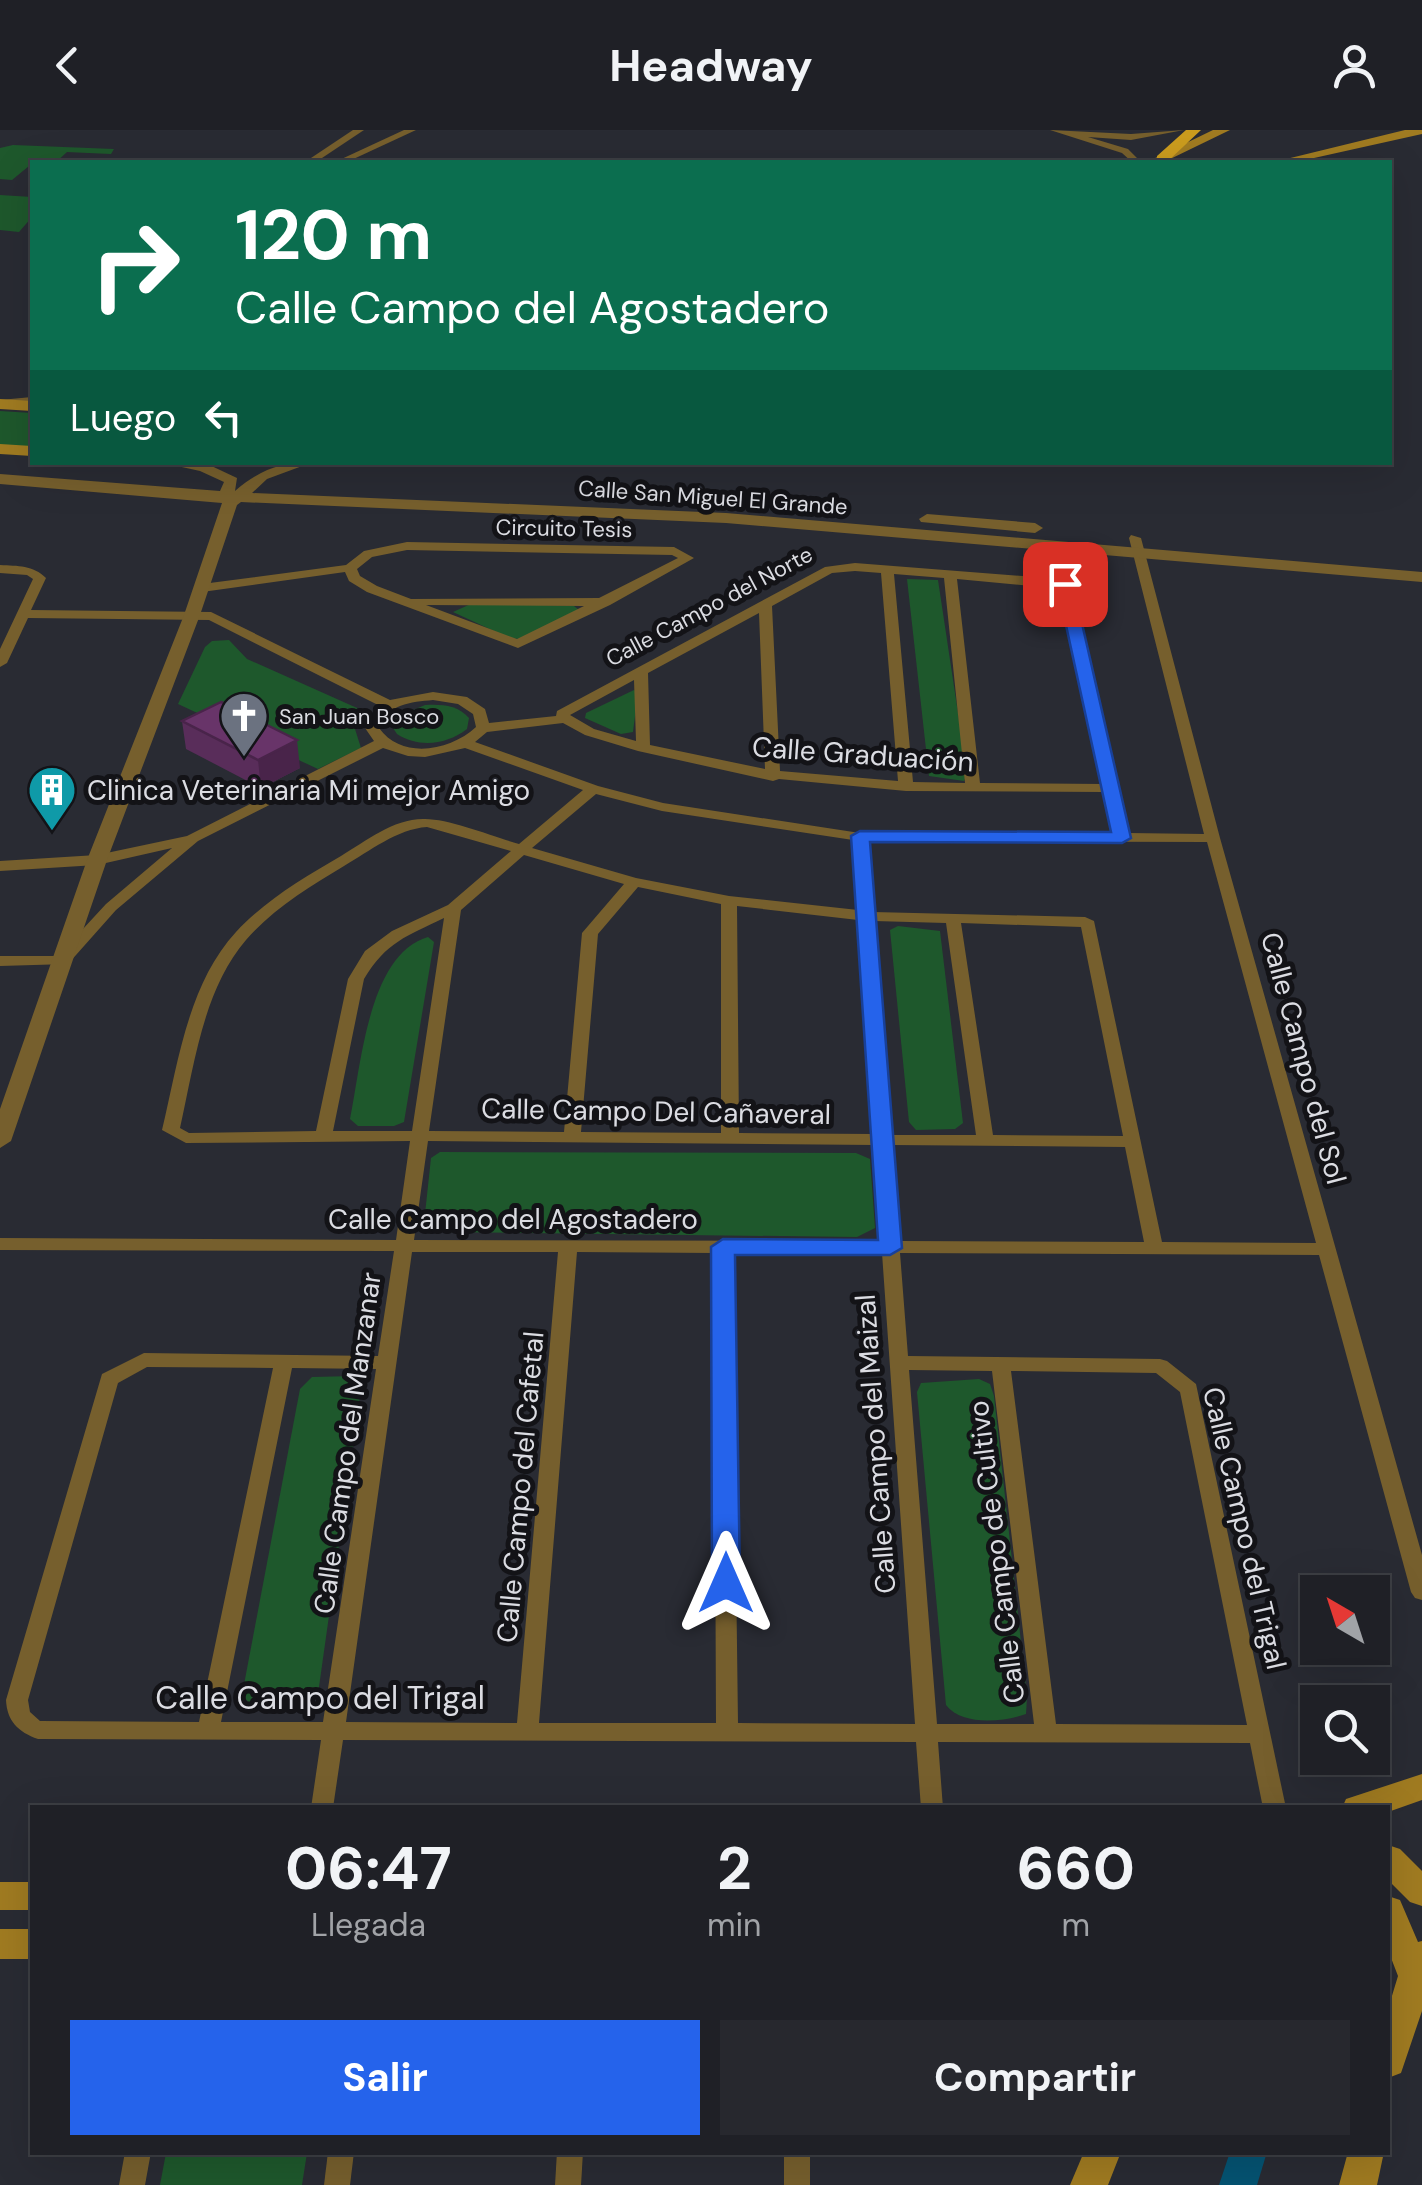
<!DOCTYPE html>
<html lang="es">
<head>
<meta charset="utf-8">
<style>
  :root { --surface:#1f2026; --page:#27282e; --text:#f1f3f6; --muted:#a1a3a7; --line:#3c3e43; --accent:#2563eb }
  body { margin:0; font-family:"DM Sans",sans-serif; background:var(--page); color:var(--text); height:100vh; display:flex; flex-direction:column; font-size:38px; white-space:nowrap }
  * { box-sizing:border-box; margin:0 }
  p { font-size:32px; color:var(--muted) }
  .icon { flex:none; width:55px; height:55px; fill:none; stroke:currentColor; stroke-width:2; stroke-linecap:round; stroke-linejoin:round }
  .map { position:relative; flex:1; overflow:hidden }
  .details { position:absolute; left:30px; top:1675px; width:1360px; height:350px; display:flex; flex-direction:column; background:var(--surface); border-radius:0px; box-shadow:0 10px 40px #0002,0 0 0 2px var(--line) }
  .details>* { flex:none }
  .guide { position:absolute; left:30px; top:30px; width:1362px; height:305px; border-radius:0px; box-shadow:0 10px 40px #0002,0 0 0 2px var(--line); background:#0b6e4f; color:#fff; overflow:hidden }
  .needle { width:65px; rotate:321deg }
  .controls { position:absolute; left:1300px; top:1445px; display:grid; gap:20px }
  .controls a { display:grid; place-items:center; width:90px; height:90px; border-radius:0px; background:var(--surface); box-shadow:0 10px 40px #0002,0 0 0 2px var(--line); font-size:50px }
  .pin { position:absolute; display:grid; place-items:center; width:85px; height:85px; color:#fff; margin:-42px; border-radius:20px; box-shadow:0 5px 15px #0006 }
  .me { position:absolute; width:110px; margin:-55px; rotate:0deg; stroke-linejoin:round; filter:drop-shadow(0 0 8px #0008) }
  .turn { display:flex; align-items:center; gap:35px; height:210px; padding:0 40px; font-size:45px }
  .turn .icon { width:130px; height:130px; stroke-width:2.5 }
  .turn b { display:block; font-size:70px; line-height:85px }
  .then { display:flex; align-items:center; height:95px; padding:0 40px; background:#0003; gap:20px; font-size:38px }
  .eta { display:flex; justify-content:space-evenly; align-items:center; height:170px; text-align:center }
  .eta b { font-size:60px; font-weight:700; line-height:70px }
  .primary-button { display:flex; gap:20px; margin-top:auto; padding:20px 40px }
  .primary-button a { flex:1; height:115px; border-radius:0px; background:var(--accent); color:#fff; font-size:40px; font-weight:700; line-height:115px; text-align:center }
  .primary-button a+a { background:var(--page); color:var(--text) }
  header { display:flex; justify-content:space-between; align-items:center; height:130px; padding:0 40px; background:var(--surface); font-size:45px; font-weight:700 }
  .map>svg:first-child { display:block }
</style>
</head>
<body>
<header><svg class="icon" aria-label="back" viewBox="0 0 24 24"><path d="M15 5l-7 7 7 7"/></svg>Headway<svg class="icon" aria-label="person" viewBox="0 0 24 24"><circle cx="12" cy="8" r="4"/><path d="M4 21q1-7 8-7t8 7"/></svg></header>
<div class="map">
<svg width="1422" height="2055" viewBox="0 0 1422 2055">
  <rect width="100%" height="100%" fill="#292b33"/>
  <g fill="#1e582c">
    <polygon points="13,15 114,19 111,24 67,22 56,32 35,31 12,50 0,49 0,18"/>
    <polygon points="0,65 32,67 32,87 19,102 0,100"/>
    <polygon points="0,281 32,283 32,318 0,317"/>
    <polygon points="907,449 938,450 967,643 964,651 929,646"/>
    <polygon points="473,473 574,476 579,480 520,509 509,508 453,482"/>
    <polygon points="229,510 247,529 366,582 355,599 361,618 318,639 178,574 205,517 212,511"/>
    <polygon points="634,560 638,563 633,602 621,604 585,588 586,583"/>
    <path d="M425,575C441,574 458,575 469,588L467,599C446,615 419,618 397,604L393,598L397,587Z"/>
    <polygon points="898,796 940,801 963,993 955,999 916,1000 909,992 890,800"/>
    <path d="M428,807L434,812L404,992L394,996H358L350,989C361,937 368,824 428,807Z"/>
    <polygon points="440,1022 856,1023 870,1029 875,1098 857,1107 439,1102 427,1099 424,1093 431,1028"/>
    <polygon points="355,1246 362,1251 318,1564 307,1575 253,1577 242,1565 300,1259 312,1247"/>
    <path d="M979,1249L990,1254L994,1266L1027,1567L1026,1584C1003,1592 962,1596 946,1575L917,1262L921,1253Z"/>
    <polygon points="166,2023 166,2022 307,2023 302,2055 160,2055"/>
  </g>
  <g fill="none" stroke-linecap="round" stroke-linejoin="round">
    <polygon fill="#055372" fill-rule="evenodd" points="1230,2022 1267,2022 1257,2055 1219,2055"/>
    <g fill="#765f2d" fill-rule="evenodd">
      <polygon points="353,0 364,0 316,32 305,32"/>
      <polygon points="404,0 416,0 347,32 335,32"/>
      <polygon points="1050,0 1131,4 1184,0 1131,10 1088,7 1128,19 1141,32 1132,32 1122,23"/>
      <polygon points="32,267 32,273 0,276 0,270"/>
      <path d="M1131,405L1141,408L1220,708L1422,1425V1470L1415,1468L1411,1462L1319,1125L900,1123L908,1226L1160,1229L1167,1231L1196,1254L1286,1678H1263L1250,1613L938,1612L943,1678H921L916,1612L343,1610L333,1678H311L321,1610L38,1609C18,1602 7,1591 6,1570L102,1244L144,1223L378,1226L394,1121L0,1120V1108L396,1110L410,1011L186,1013L162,1000C178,933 188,854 236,802C266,770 303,748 341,726C366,711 393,689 423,689C448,688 494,707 519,714L583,660L465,618L425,627L408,626L383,618L198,711L116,780L68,834L0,836V826H58L106,774L172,718L97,735L0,741V731L97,725L187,706L374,611L365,598L368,589L380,576L209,490L28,488L7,533L0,537V519L33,449L27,445L0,443V435C18,436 33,435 46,448L31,480L211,482L390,570L433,562L467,567L485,579L489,593L556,586L557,581L825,437L855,433L1060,449L1074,457L1128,703L1204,704L1129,408ZM855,441L881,443L898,651L780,641L772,476L832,443ZM894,444L944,448L965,653L913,652ZM957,449L1062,459L1102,654L980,653ZM759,483L765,639L650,615L648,543ZM634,550L636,611L594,599L570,585ZM433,570L458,574L473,584L476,597C450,621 402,630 379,598C387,574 411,572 433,570ZM563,593L585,605L638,621L773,651L779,649L906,661L1104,662L1113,703H860L663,673L598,656L475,612L487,602ZM596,664L662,681L853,710L858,780L729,766L636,748L532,718ZM427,697L511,721L448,775L392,801L365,821L348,849L316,1001L189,1003L180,998C194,936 203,860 246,810C273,779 309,757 344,736C370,721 397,699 427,697ZM868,711L1207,712L1316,1113L1162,1112L1094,791L1085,787L873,782ZM524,725L624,754L582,803L564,1002L429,1001L461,780ZM638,757L721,774V1003L581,1002L598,804ZM737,776L858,790L873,1004L739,1003ZM444,788L412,1001H333L364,849C386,812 407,806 444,788ZM874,791L946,793L976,1005H891ZM961,793L1081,797L1123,1006L993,1005ZM428,1011L874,1015L881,1111L414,1110ZM892,1015L1125,1017L1144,1112L899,1111ZM412,1122H558L517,1593L346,1592ZM577,1122L714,1123L716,1593H539ZM732,1123H882L915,1594L738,1593ZM147,1237L273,1238L199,1592L40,1591L30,1582L28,1570L118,1253ZM292,1238L376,1239L323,1592H221ZM909,1240L992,1241L1034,1594H937ZM1011,1241L1156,1243L1180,1262L1247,1595L1056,1594Z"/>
      <path d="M407,412L674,417L694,428L610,475L518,518L367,462L349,451L345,442L202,462L196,458L202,454L346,435L364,421ZM407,420L672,425L678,428L599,468L411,469L377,456L360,446L357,439L372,427ZM426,475L584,476L517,509Z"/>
      <polygon points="125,2022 151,2022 145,2055 119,2055"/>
      <polygon points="328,2022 354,2022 350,2055 324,2055"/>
      <polygon points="557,2022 583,2022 581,2055 555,2055"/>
      <rect x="784" y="2022" width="26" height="33"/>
    </g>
    <g fill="#765f2d" fill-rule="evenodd">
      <path d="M159,332H203L237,348L235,361C259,340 281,332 313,332L267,349L252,363L726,383L1422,442V452L726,393L241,372L237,375L200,485L107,730L11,1011L0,1018V979L87,730L184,485L222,373L0,354V344L220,361L224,352L200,341Z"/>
      <polygon points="927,384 1035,393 1043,398 1035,403 921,392 919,389"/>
    </g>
    <g fill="#a07b21" fill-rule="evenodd">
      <polygon points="1213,0 1230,0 1164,32 1147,32"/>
      <polygon points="1405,0 1422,0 1422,4 1296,32 1274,32"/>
      <polygon points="0,269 32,271 32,281 0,279"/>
      <polygon points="0,314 32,316 32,326 0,324"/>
      <polygon points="1422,1644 1422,1670 1388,1682 1388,1678 1342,1678 1346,1669"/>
      <polygon points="1388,1715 1400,1719 1422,1741 1422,1776 1410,1772 1388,1750"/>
      <rect x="0" y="1752" width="32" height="28"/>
      <polygon points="1388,1766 1400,1770 1418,1812 1422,1811 1422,1881 1401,1943 1388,1948 1388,1879 1398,1846 1388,1820"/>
      <rect x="0" y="1799" width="32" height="30"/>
      <polygon points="1084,2022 1121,2022 1108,2055 1070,2055"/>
      <polygon points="1348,2022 1384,2022 1377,2055 1339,2055"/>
    </g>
    <polygon fill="#cb9c1e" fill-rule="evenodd" points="1186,0 1201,0 1167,32 1157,32 1157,26"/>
  </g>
  <polygon fill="#592d5a" points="182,591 267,595 300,638 261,658 186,619"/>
  <polygon fill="#49244a" points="297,610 300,638 261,658 258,630"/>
  <polygon fill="#683469" stroke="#49244a" stroke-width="2.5" points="221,572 266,590 261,592 297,610 258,630 182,591"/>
  <polygon fill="#2563eb" stroke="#184099" stroke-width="2.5" points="1065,450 1073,454 1131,708 1122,713 870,712 902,1118 890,1125 735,1125 740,1453 736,1460 726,1463 716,1460 712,1453 711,1117 723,1109 878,1110 851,706 860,701 1111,702 1057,454"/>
  <defs>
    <g id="church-pin" transform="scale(2.5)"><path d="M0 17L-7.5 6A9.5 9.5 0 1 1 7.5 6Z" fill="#6b7280" stroke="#131317"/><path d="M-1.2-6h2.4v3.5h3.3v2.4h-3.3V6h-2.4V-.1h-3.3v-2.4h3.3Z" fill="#fff"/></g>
    <g id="building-pin" transform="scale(2.5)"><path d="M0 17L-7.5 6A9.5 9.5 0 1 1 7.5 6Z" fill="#0f9aa8" stroke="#131317"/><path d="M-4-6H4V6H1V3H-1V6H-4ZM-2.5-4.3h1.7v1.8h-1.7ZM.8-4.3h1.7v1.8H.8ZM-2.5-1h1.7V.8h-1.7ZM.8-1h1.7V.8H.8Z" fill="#fff"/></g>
  </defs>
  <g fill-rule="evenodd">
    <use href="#church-pin" x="244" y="586"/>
    <use href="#building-pin" x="52" y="660"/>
  </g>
  <g text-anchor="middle" stroke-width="10" stroke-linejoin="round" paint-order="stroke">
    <g font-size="22" fill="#dbdce2" stroke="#131317">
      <text transform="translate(713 367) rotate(4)" y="8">Calle San Miguel El Grande</text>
      <text transform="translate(564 398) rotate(1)" y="8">Circuito Tesis</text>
      <text transform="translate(709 476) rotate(-28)" y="8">Calle Campo del Norte</text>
    </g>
    <g font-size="22" fill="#dbdce2" stroke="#131317" text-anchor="start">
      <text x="279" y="594">San Juan Bosco</text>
    </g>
    <g font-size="28" fill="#dbdce2" stroke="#131317">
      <text transform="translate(863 624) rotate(4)" y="10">Calle Graduación</text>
      <text transform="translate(1304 928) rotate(75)" y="10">Calle Campo del Sol</text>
      <text transform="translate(656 981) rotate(1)" y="10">Calle Campo Del Cañaveral</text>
      <text x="513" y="1099">Calle Campo del Agostadero</text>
      <text transform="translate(347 1313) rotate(-82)" y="10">Calle Campo del Manzanar</text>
      <text transform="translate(875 1314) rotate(-94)" y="10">Calle Campo del Maizal</text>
      <text transform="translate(520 1357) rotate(-85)" y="10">Calle Campo del Cafetal</text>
      <text transform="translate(1245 1398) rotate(77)" y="10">Calle Campo del Trigal</text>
      <text transform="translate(996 1422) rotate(-97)" y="10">Calle Campo de Cultivo</text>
    </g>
    <g font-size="28" fill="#dbdce2" stroke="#131317" text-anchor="start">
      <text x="87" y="670">Clinica Veterinaria Mi mejor Amigo</text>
    </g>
    <g font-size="32" fill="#dbdce2" stroke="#131317">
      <text x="320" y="1579">Calle Campo del Trigal</text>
    </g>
  </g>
</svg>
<div class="controls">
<a><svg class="needle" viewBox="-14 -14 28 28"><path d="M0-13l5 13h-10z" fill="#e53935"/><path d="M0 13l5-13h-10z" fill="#a1a3a7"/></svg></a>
<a><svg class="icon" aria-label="search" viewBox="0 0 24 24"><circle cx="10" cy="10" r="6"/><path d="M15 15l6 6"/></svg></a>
</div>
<div class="pin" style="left:1065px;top:454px;background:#d93025"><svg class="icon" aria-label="arrive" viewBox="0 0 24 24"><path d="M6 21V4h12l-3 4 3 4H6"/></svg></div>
<svg class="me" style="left:726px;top:1453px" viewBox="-20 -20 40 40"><path d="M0-17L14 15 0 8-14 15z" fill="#2563eb" stroke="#fff" stroke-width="4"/></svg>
<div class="guide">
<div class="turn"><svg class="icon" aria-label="right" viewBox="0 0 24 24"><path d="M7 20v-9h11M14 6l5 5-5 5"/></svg><div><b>120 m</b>Calle Campo del Agostadero</div></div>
<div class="then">Luego<svg class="icon" aria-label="left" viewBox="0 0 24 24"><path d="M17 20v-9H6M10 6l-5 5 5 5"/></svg></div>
</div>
<section class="details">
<div class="eta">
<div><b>06:47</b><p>Llegada</p></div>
<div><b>2</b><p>min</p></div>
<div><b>660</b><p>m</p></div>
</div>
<div class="primary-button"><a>Salir</a><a>Compartir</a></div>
</section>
</div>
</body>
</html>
